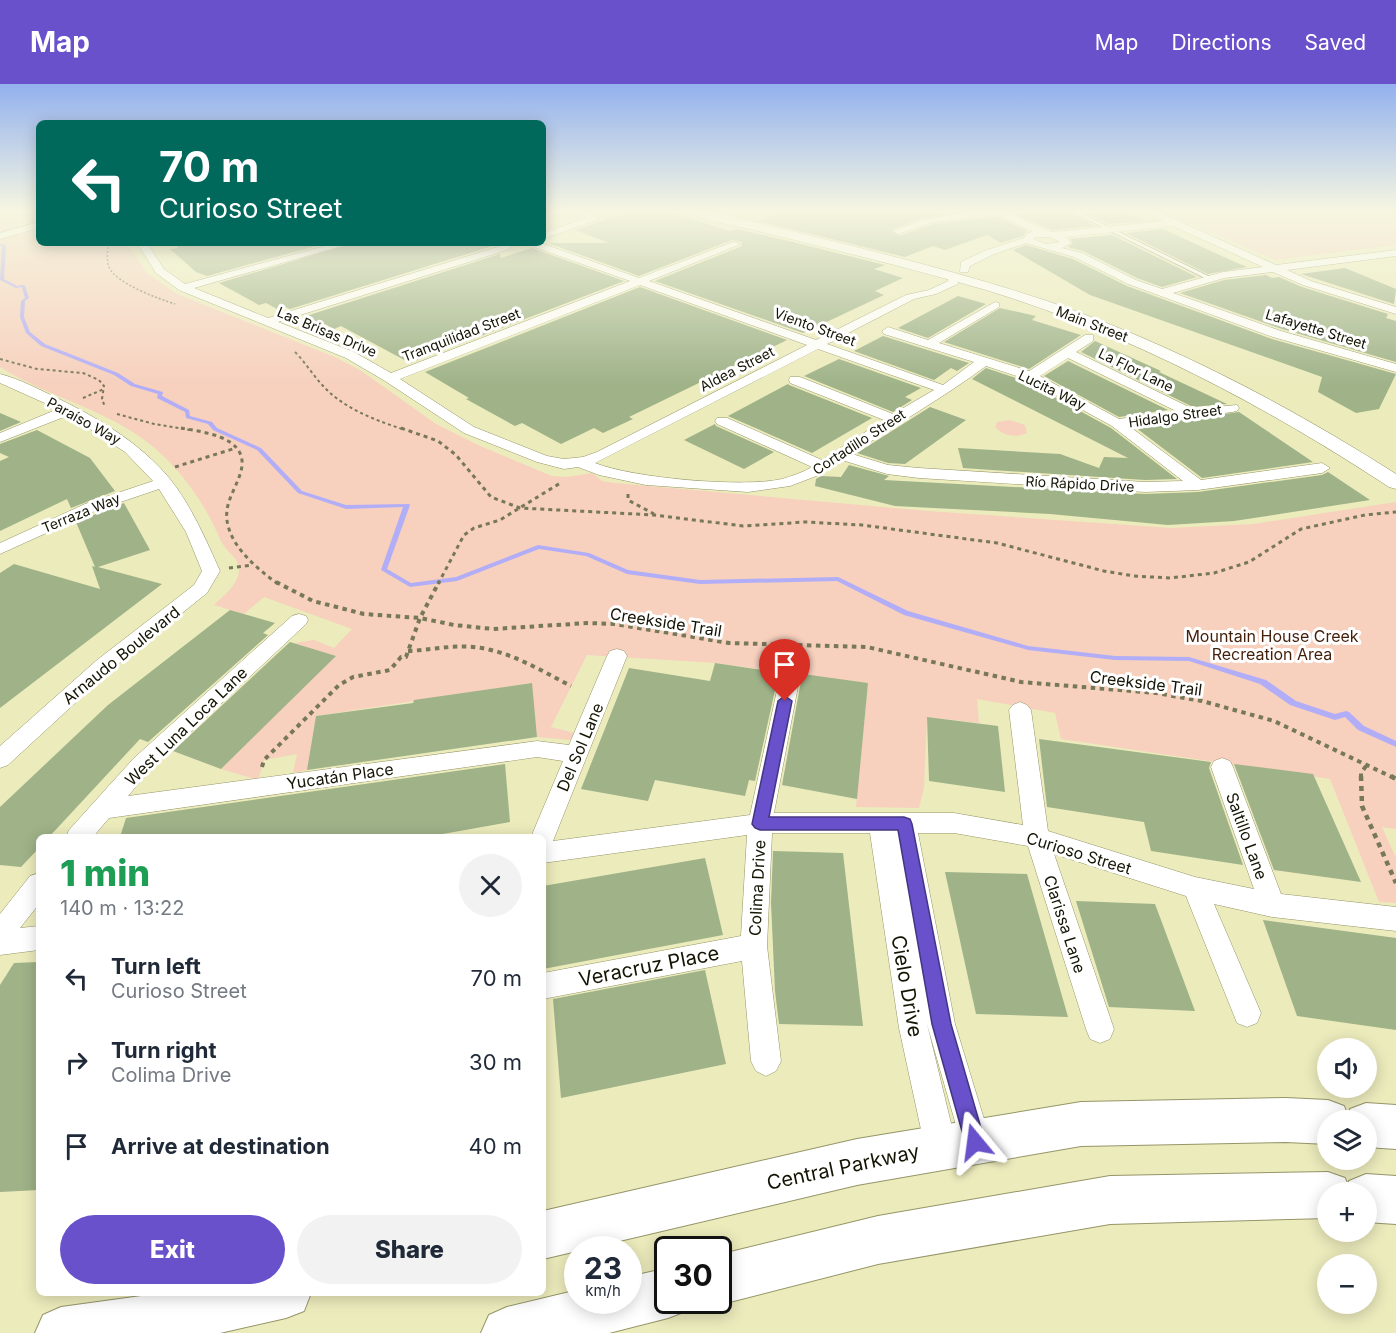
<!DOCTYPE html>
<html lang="en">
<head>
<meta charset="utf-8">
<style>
  :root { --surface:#fff; --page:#f2f2f3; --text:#1f2937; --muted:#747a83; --accent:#6851ca }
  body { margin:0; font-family:Inter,sans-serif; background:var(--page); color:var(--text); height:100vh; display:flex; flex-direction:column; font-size:22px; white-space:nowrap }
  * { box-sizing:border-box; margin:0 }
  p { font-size:20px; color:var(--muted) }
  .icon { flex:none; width:33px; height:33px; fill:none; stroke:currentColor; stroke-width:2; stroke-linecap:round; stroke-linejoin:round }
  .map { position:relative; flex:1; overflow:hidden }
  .sheet { position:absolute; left:36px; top:750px; width:510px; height:462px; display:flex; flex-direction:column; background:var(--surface); border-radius:9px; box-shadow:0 3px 15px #0003 }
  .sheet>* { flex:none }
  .top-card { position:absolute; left:36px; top:36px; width:510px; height:126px; border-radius:9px; box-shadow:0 3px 15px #0003; background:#00695c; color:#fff; overflow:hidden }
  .fabs { position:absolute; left:1317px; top:954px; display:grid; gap:12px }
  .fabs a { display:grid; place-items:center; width:60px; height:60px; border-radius:50%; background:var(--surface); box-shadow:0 3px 15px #0003; font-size:30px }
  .speed { position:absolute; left:564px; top:1152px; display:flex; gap:12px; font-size:30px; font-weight:700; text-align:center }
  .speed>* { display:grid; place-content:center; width:78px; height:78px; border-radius:50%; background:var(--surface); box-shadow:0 3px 15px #0003; line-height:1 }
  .speed small { font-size:15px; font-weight:400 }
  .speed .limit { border:3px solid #111; border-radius:9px; background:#fff; color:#111 }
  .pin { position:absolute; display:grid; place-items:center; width:51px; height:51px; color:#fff; margin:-62px -26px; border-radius:50% 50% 50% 0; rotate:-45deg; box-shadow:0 0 6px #0007 }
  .pin .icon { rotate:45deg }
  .me { position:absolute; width:66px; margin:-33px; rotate:344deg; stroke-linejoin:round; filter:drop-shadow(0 0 4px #0008) }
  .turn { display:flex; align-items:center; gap:21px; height:126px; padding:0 24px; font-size:27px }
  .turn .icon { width:78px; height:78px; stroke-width:2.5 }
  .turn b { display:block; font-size:42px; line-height:51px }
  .round { display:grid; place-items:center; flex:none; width:63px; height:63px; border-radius:32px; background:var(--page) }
  .head { display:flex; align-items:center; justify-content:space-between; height:102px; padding:0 24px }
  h1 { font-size:36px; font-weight:800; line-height:45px; color:#1e9e55 }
  .cta { display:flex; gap:12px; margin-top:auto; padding:12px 24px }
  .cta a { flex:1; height:69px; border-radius:36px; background:var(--accent); color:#fff; font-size:24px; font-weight:800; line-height:69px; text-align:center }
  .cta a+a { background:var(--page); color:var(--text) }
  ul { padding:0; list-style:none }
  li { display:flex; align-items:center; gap:18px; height:84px; padding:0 24px }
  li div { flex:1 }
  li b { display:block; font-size:22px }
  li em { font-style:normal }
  header { display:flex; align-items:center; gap:36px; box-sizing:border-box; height:84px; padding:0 30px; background:var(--accent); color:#fff }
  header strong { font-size:28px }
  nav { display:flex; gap:33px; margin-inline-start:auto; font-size:21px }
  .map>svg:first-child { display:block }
</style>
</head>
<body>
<header>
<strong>Map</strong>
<nav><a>Map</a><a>Directions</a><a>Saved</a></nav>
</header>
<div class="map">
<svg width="1396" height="1249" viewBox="0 0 1396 1249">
  <rect width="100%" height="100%" fill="#ecebbc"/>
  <g fill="#f7d0be">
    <path d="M0,127H39V159H127L147,189L177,210L335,273L360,286L436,340L480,362L552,392L567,393L592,389L602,397L615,399L928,427L1171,444L1253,440L1396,418V745L1382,743L1396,774V819L1379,818L1330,695L1061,655L1055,629L977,615L979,639L927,633L924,703L919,724L856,723L868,599L715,579L587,571L551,643L574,649L571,656L537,653L531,599L316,632L307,686L293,689L297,670L264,676L258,696L221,685L332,573L294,559L314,556L334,564L352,545L264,513L244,530L214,521C227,509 250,491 233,472C227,466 224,463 220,455C203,414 170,370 131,347C90,321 41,309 0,283Z"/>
    <polygon points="1162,127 1396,127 1396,161 1275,176"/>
    <path d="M1010,336L1025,341L1027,349C1016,354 1003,352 995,343L997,338Z"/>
  </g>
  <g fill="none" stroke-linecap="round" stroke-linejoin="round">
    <polygon fill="#b2adf7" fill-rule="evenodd" points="0,159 6,162 4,195 17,202 23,201 25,202 29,214 25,217 24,233 30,248 45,260 118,289 135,300 163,308 162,312 189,326 190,332 212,338 217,344 261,364 302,407 346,421 409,420 410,421 387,485 411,499 456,493 538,461 589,469 628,486 700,496 838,493 908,527 1028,562 1115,572 1189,573 1266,596 1296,617 1335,630 1346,627 1349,628 1364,642 1396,657 1396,663 1358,646 1345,633 1335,636 1290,621 1260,600 1189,577 1115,576 1028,566 904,531 837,497 700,500 627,490 586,472 539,465 457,497 410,503 381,486 403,423 346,425 298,409 257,366 213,346 208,340 186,334 185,328 157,314 158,310 131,302 114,291 41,262 26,249 20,233 21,217 25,214 22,203 16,204 0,196 2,162 0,161"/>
  </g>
  <g fill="#9fb288">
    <polygon points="632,127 664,127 730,147 737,145 793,158 885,181 874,185 903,194 875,207 884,211 803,249 655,197 742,162 742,158 732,156 639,192 548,159 609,159 575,146"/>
    <polygon points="783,127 958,127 921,134 891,146 899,152 934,140 998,133 1027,147 1023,152 1001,159 987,151 945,166 933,162 905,173 758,137"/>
    <polygon points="1011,127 1068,127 1094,142 1052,146"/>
    <polygon points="1082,127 1123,127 1144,137 1108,140"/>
    <polygon points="1163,145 1235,178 1247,183 1208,190 1126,149"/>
    <polygon points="1112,151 1197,193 1162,203 1137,194 1083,167 1068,163 1073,159 1070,155"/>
    <polygon points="175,159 327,159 207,192 196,188 170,165 178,164"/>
    <polygon points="354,159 499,159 499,160 290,225 285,223 277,225 266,219 259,221 219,199"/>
    <polygon points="1026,161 1073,175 1127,202 1272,255 1396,290 1379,325 1356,329 1318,308 1322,293 1090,211 1013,166"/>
    <polygon points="532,164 624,197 410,279 341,242 334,245 323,239 317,241 303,233 500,170 501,174"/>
    <polygon points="1345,184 1396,205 1394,220 1301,190"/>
    <polygon points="1266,191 1272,194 1279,193 1302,203 1388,230 1386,234 1396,237 1396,278 1282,245 1180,209 1224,196"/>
    <polygon points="640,203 787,256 629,333 633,335 603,349 594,344 561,360 522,339 515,342 466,315 469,314 425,288"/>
    <polygon points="958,212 986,220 928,254 898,244"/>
    <polygon points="1000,224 1036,232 1032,236 1081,251 1029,285 944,258"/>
    <polygon points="883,252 969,279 957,287 951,284 934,296 854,267"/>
    <polygon points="1095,257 1161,287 1159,288 1227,320 1193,323 1081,268"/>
    <polygon points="839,275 921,304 905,313 912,316 893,328 804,292"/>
    <polygon points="1068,277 1168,326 1119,333 1044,292"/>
    <polygon points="986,284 1025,297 1111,344 1177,395 1145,396 963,384 958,364 1060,370 1099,384 1104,373 1128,374 972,295"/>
    <polygon points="788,300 789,301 872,334 812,369 728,332"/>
    <polygon points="930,323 966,336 905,380 888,379 857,369"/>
    <polygon points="1239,328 1313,378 1202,394 1135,343"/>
    <polygon points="0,329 21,338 0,347"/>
    <polygon points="715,340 716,342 774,368 744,385 684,356"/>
    <polygon points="37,346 90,374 115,407 71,424 67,415 0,447 0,377 9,373 0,369 0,360"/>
    <polygon points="849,381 889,392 884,396 1145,410 1198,408 1322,391 1328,388 1370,416 1234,437 1168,441 1050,430 895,422 815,402 816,395 821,392 841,393"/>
    <polygon points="124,419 150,466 98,483 162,500 0,624 0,489 14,480 100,505 92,482 95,483 76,438"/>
    <polygon points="230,526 275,539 263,549 268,551 148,658 140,655 49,753 39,753 39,764 21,783 0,781 0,723 108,621"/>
    <polygon points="290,558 336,572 221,685 173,667"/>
    <polygon points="715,579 783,589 777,597 755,697 749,696 745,712 655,696 648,717 581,705 629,584 710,597"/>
    <polygon points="803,590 868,599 857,715 782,701 801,597 799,592 803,593"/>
    <polygon points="532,599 537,653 307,686 316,632 413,619 414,616"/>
    <polygon points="927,633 998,642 1005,708 929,697"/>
    <polygon points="1039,655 1211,678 1209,684 1243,781 1151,767 1144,738 1047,723"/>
    <polygon points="505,680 510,738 426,753 120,753 126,734"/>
    <polygon points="1234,680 1313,690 1361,798 1274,786"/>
    <polygon points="773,767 843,769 863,942 779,940 775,907 771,819"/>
    <polygon points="705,774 723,851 543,885 543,802"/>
    <polygon points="945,788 1027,790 1068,933 976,930"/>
    <polygon points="1076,817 1155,820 1195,927 1109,923"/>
    <polygon points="1263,836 1396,854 1396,946 1297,932"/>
    <polygon points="39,878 39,1106 0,1108 0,901 14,879"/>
    <polygon points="705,886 726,980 561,1014 553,915"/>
  </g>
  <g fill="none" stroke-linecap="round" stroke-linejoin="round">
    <g stroke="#959568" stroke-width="2">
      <polygon id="service" points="1070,127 1076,127 1212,194 1207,195"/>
    </g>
    <g stroke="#959568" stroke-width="1">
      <g id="minor">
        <polygon points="577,127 588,127 599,135 543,155 543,149 587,134"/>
        <path d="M974,127H1005L1052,148L1163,137L1144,127H1156L1276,181L1396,166V172L1287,186L1311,197L1396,223V230L1303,201L1273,188L1224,194L1173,209L1281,247L1396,280V288L1273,253L1128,200L1074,173L1026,159L992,171L970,182L968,188H960L961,178L984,167L1024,154L1028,149L1033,148L998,131L934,138L898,150L893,147L922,136ZM1173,142L1263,183L1223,188L1162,205L1136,196L1082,169L1062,164L1071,159L1066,153ZM1035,153H1050L1060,158L1046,160L1033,155Z"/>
        <polygon points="39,138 39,144 0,155 0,149"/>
        <path d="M733,158L741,160L649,197L816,256L906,211L929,206L948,197L949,191H957L958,200L936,210L914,215L827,260L943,301L974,278L884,250L882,247L888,243L928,256L995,218L999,219V223L939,259L1029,287L1085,251H1093V257L1076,268L1193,325L1237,321L1239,324L1237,327L1232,328L1129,342L1201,396L1322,379L1330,384L1322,389L1198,406L1145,408L919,394L887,390L842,376L819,391L790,402L748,408L646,401L599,391L578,383L564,385L537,378L464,349L385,297L346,274L179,206L156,189L137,159H147L164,185L185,200L336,159H352L194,204L268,234L504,161H510V165L278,238L354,268L391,289L630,197L534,163V159H541L639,194ZM640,201L807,261L597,368L583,373L564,375L547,372L474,343L400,295ZM818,265L934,306L893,330L800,293H790L789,296L790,299L884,336L822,376L727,334H717L715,337L717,340L812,383C804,388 792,392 782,395C743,404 632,394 595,379ZM1068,274L1176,327L1119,335L1040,292ZM986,282L1026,295L1112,342L1183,397L1145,398L919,384L888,381L852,370C896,340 943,314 986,282Z"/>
        <path d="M0,290C20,295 40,306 59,315C100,335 141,360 170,395C191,421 206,456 220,487L207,509L111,586L8,681L0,684V662L97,576L194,501L202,487L186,448L159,405L97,426L0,470V459L85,420L153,397L125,368L69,331L0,358V349L58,325L0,299Z"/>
        <polygon points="299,530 306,532 308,536 306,540 150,686 128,712 537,657 569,661 607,572 610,567 617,565 624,567 627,572 553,757 750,731 779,597 782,592 789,590 796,592 799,597 774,729 954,729 1023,741 1009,626 1013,621 1020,618 1027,621 1031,626 1048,747 1195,793 1254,805 1211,683 1214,677 1222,674 1230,677 1233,683 1281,810 1396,823 1396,847 1272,833 1214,820 1261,929 1257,939 1247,943 1237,939 1186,812 1054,770 1114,945 1110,955 1100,959 1090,955 1086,945 1028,762 954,749 918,749 955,940 991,1058 986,1069 975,1074 964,1069 927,940 957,1064 952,1075 941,1080 930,1075 925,1064 899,944 870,749 772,749 767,862 781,977 776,987 766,992 756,987 751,977 742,877 543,915 543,889 741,852 747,751 543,779 543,753 531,753 563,677 537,673 109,734 93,753 66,753 69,746 134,674 292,532"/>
        <polygon points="39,789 39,820 20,844 39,842 39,866 0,871 0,830 30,792"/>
      </g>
    </g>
    <g stroke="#959568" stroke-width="1">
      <path id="tertiary" d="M688,127H708C822,155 936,180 1047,217C1170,259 1286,320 1396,390V405L1389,403C1264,321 1130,250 986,206C913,185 840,167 766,149C748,144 700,137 688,127Z"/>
    </g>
    <g stroke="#959568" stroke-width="2">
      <g id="secondary">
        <polygon points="1286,1014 1328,1016 1344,1022 1348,1032 1350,1025 1366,1019 1396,1021 1396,1065 1366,1063 1366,1036 1328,1036 1328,1060 1286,1058 1081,1062 857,1101 543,1175 543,1127 857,1055 1081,1018"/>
        <polygon points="1328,1088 1345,1094 1348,1102 1349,1097 1366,1090 1396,1092 1396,1140 1366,1138 1366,1108 1328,1108 1328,1134 1110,1140 878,1180 718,1221 707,1216 718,1216 718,1171 878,1132 1110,1092"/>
        <polygon points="668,1184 668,1216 690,1216 686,1227 668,1234 609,1249 481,1249 489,1231 507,1223 578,1206 578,1216 628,1216 628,1193"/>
        <polygon points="163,1209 311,1209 304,1227 286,1234 220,1249 35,1249 43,1231 61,1223"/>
      </g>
    </g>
    <g stroke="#777759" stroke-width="1.5" stroke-dasharray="2 2" stroke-linecap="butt">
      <polyline points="1383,127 1396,132"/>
      <path d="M108,159C108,167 106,176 109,183C115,199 159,215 175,220"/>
    </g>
    <g stroke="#777759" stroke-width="2" stroke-dasharray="3 3" stroke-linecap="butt">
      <path d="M295,268C306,279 314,293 326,305C347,326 378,337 405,346"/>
      <polyline points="0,275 37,285 83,289 99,296 104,302 102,315 105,323"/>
      <polyline points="83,314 104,305"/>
      <polyline points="117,330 154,340 190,346"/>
    </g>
    <g stroke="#777759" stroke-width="3" stroke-dasharray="4 4" stroke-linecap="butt">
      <path d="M181,344C202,348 245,352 242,382C240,397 229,411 227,426C223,457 256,484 278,500"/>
      <polyline points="401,344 438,357 456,371 491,413 520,424 654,431 743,442 805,438 862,441 997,459 1104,487 1134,492 1170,494 1214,489 1249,478 1301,445 1365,431 1396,428"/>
      <polyline points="175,383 236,364"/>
      <polyline points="628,410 628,416 654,430"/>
      <polyline points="229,484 252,481"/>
      <polyline points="438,500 464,451 474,444 500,436 562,398"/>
    </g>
    <g stroke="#777759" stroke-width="4" stroke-dasharray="4.5 4.5" stroke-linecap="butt">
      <polyline points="276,498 313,517 364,530 420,534 454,541 493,545 588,539 615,540 729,559 867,563 1021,598 1156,609 1202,617 1274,637 1394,694"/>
      <path d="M408,567C429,566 451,561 473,563C508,566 540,586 571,602"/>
      <polyline points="262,683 264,676 339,601 353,593 390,586 401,573 406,573 420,534 439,498"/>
      <polyline points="1361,694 1361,689 1366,682"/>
    </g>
    <g stroke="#777759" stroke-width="4.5" stroke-dasharray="5 5" stroke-linecap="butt">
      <polyline points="1361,692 1362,722 1396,799"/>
      <polyline points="1391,692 1396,695"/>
    </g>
    <use href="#service" fill="#fff" fill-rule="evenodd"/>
    <use href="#minor" fill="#fff" fill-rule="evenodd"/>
    <use href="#tertiary" fill="#fff" fill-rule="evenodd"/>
    <use href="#secondary" fill="#fff" fill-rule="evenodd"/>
  </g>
  <linearGradient id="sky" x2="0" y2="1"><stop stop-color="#92b1ee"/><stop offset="0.42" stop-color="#f6f6e1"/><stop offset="1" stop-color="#f6f6e1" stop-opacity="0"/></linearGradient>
  <rect width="1396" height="302" fill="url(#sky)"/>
  <polygon fill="#6851ca" stroke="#443583" stroke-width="1.5" points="785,612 792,617 769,733 904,733 910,735 912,740 951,940 985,1058 982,1065 975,1068 968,1065 965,1058 932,940 898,746 760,746 755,744 752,740 778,617"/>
  <g text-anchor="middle" stroke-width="6" stroke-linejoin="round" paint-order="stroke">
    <g font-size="14" fill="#141404" stroke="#fff">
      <text transform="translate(1092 240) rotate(21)" y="5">Main Street</text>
      <text transform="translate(815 243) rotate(20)" y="5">Viento Street</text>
      <text transform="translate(1316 245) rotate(17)" y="5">Lafayette Street</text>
      <text transform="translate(327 248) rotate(23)" y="5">Las Brisas Drive</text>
      <text transform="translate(461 251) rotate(-21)" y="5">Tranquilidad Street</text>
      <text transform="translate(737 285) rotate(-27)" y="5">Aldea Street</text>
      <text transform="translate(1136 286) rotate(26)" y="5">La Flor Lane</text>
      <text transform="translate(1052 306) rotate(26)" y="5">Lucita Way</text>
      <text transform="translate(1175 332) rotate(-8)" y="5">Hidalgo Street</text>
      <text transform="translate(84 337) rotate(29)" y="5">Paraíso Way</text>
      <text transform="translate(859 358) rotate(-33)" y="5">Cortadillo Street</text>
      <text transform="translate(1080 400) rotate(3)" y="5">Río Rápido Drive</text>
      <text transform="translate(81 429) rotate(-22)" y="5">Terraza Way</text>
    </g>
    <g font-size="16" fill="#141404" stroke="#fff">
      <text transform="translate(666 538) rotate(9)" y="6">Creekside Trail</text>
      <text transform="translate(121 571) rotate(-39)" y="6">Arnaudo Boulevard</text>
      <text transform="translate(1146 599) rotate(7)" y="6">Creekside Trail</text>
      <text transform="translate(186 642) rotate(-44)" y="6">West Luna Loca Lane</text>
      <text transform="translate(580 663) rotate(-67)" y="6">Del Sol Lane</text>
      <text transform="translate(340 692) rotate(-8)" y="6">Yucatán Place</text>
      <text transform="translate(1247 752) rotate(70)" y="6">Saltillo Lane</text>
      <text transform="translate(1079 769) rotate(17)" y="6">Curioso Street</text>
      <text transform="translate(757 804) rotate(-87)" y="6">Colima Drive</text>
      <text transform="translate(1065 840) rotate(72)" y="6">Clarissa Lane</text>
    </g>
    <g font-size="16" fill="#431f0a" stroke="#fff">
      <text x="1272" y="558">Mountain House Creek<tspan x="1272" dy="18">Recreation Area</tspan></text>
    </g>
    <g font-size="20" fill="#141404" stroke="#fff">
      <text transform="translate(649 882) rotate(-11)" y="7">Veracruz Place</text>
      <text transform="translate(907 902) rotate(80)" y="7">Cielo Drive</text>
      <text transform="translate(843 1083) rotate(-12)" y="7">Central Parkway</text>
    </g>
  </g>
</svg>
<div class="fabs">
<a><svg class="icon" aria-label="sound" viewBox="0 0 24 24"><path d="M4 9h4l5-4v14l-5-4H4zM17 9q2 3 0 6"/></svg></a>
<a><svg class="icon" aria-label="layers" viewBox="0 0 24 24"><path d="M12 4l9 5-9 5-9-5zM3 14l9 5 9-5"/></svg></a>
<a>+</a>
<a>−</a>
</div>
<div class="speed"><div>23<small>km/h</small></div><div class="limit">30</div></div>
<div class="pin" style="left:785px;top:617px;background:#d93025"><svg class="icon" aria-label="arrive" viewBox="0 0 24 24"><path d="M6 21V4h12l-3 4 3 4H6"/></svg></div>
<svg class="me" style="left:975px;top:1058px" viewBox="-20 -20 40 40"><path d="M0-17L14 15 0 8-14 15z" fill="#6851ca" stroke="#fff" stroke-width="4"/></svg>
<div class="top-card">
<div class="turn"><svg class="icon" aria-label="left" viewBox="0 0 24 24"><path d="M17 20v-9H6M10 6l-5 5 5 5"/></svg><div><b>70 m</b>Curioso Street</div></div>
</div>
<section class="sheet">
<div class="head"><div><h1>1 min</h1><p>140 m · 13:22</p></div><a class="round"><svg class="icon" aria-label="close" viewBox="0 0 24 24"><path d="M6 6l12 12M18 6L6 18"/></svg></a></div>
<ul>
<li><svg class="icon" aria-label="left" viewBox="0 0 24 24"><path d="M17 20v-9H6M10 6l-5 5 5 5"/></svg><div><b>Turn left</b><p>Curioso Street</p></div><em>70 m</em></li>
<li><svg class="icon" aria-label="right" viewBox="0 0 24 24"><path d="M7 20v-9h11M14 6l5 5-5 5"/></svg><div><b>Turn right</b><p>Colima Drive</p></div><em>30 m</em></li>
<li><svg class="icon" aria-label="arrive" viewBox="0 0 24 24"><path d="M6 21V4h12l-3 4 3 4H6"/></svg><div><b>Arrive at destination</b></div><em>40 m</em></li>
</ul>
<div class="cta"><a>Exit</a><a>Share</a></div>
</section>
</div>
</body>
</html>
